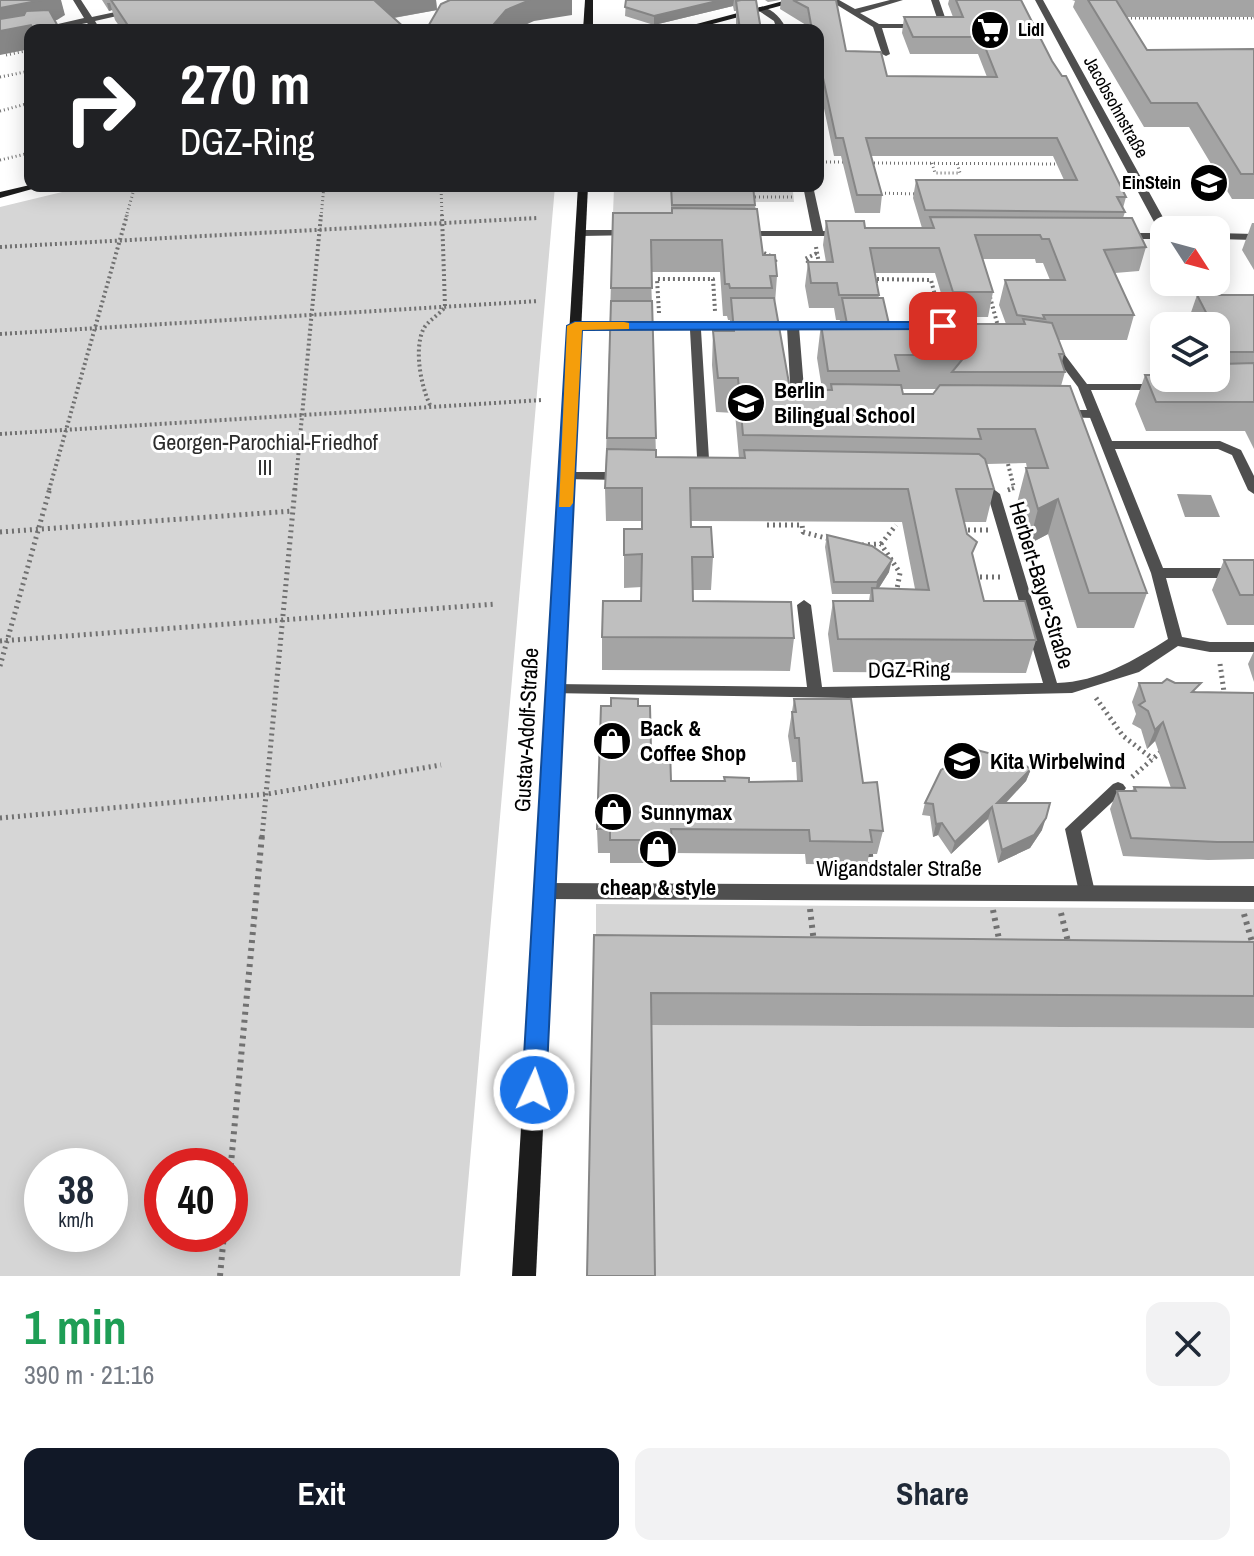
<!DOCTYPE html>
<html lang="en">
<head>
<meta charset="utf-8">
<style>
  :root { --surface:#fff; --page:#f2f2f3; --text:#1f2937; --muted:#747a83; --accent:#111827 }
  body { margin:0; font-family:"Archivo Narrow",sans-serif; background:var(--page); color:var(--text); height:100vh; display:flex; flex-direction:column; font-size:30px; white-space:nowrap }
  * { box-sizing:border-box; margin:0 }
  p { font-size:26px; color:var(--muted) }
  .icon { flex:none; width:44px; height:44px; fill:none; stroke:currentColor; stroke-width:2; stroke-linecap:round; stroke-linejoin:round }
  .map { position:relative; height:1276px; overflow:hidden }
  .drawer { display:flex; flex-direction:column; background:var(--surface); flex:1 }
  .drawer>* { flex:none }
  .guide { position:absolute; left:24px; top:24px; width:800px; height:168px; border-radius:16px; box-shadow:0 4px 20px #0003; background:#202124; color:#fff; overflow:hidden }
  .needle { width:52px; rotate:126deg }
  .controls { position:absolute; left:1150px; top:216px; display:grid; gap:16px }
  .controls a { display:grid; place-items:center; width:80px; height:80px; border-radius:16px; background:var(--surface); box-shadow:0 4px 20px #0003; font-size:40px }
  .speed { position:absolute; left:24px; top:1148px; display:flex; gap:16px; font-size:40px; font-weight:700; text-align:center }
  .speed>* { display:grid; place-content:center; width:104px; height:104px; border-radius:50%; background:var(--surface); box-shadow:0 4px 20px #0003; line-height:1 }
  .speed small { font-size:20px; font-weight:400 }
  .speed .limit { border:12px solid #d22; background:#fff; color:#111 }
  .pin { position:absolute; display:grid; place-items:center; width:68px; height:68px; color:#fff; margin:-34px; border-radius:16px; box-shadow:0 4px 12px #0006 }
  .me { position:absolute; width:88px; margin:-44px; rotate:3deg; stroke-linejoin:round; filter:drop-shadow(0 0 6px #0008) }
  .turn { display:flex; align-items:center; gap:28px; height:168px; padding:0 24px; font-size:36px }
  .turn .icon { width:104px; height:104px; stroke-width:2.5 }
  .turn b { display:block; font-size:56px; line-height:68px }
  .round { display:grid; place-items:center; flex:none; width:84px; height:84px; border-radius:16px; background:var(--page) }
  .summary { display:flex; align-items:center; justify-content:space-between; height:136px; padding:0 24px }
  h1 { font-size:48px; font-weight:700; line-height:60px; color:#1e9e55 }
  .button { display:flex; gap:16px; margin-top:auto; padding:16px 24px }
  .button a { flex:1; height:92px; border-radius:16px; background:var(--accent); color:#fff; font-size:32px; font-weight:700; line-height:92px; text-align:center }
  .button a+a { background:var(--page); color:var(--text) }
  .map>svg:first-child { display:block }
</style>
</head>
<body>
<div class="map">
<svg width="1254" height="1276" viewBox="0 0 1254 1276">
  <rect width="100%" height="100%" fill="#fff"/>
  <g fill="#d6d6d6" fill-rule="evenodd">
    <path d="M87,186H555L460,1276H0V207ZM42,1166H110V1234H42ZM162,1166H230V1234H162Z"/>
    <polygon points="788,186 788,192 793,192 794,202 671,202 671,222 613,214 614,187"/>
    <polygon points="596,904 1254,909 1254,951 596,948"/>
    <polygon points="664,1015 665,1025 1254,1028 1254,1276 654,1276 645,1027"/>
  </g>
  <polygon fill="#9d9d9d" points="1177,494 1211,495 1220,517 1185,517"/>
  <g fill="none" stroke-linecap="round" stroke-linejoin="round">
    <g stroke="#717171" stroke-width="3" stroke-dasharray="1 3" stroke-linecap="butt">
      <polyline points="1123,18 1254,18"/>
      <polyline points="6,55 30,50"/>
      <polyline points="0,77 30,71"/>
      <polyline points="0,111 30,103"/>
      <polyline points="0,160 30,153"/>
      <polyline points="818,162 848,162"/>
      <polyline points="866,163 1060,164"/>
      <polyline points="932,163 935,173 960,173 957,163"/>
      <polyline points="441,186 442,217"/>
      <polyline points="610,188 674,189"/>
      <polyline points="323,190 411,186"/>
      <polyline points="877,193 919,194"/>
      <polyline points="747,197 793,197"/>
      <polyline points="126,217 135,186"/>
      <polyline points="321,217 324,186"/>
    </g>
    <g stroke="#717171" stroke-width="4" stroke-dasharray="2 3" stroke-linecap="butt">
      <polyline points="0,247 537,218"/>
      <polyline points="816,247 820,269"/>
      <polyline points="764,253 777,259 770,265"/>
      <polyline points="812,265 805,259 817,253"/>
      <polyline points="876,283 876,279 931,280 943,326"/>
      <polyline points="990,297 999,330"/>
      <polyline points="659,313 657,279 713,279 715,311"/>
      <polyline points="0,334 539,301"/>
      <path d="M430,405C421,386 414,350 423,330C427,321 439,315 445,307L442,215"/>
      <polyline points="0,434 542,400"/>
      <polyline points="1008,464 1014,488 1008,490"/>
      <polyline points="49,490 127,215"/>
      <polyline points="295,490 321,215"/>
    </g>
    <g stroke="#717171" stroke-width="5" stroke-dasharray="2 4" stroke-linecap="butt">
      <polyline points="1008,490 1014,488"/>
      <polyline points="767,525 802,525 803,532 833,540"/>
      <polyline points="962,530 988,530"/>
      <polyline points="0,532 293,511"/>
      <polyline points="881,544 896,525"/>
      <polyline points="862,545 881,544 900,573 896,594"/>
      <polyline points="974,577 1000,577"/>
      <polyline points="0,641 496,604"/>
      <polyline points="1220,664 1224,692 1220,696"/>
      <polyline points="0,666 50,488"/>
      <polyline points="1096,698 1123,736 1153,759"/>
      <polyline points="1132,777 1163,750"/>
      <polyline points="0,818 267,794 441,765"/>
      <polyline points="262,837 295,488"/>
    </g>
    <g stroke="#717171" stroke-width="6" stroke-dasharray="3 5" stroke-linecap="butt">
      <polyline points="870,854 871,869"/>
      <polyline points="810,909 814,943"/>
      <polyline points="993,910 1000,944"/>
      <polyline points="1061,913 1069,946"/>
      <polyline points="1244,914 1254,949"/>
      <polyline points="230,1174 262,835"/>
      <polyline points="220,1276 224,1234"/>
    </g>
    <g fill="#4f4f4f" fill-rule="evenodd">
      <polygon points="829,0 839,0 855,9 890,0 903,0 860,13 879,24 939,24 931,0 939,0 948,26 944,28 882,28 890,54 886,56 882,54 873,27"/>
      <polygon points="575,323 839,324 844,327 839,330 701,330 710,475 704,479 698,475 690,330 571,328 570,326"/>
      <path d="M1048,347L1065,355L1087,384H1160L1166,387L1160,390H1091L1112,441H1220L1241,450L1254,476V494L1248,490L1232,455L1218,449H1115L1163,568H1254V578H1166L1182,637L1210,642H1254V652H1210L1178,646L1139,672L1072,693L848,698L549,693L547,689L549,685L554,684L807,687L797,605L804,600L811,605L822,687L1043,683L988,496L972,481L978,477L1000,494L1057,683C1098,682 1135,660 1168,639L1151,573L1078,387L1057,359L1044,352V348Z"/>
      <polygon points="566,472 622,472 628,476 622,480 562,479 560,476 562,473"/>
      <polygon points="1118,782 1123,784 1126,788 1123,792 1081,831 1095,892 1093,897 1087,899 1081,897 1079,892 1065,829 1113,784"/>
    </g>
    <g fill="#4f4f4f" fill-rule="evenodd">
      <polygon points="73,0 81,0 92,17 134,8 139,11 95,21 98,26 93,29 87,23 51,30 32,30 84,18"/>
      <polygon points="1035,0 1043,0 1170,230 1164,230 1164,239 1122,239 1116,236 1122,233 1160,233"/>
      <path d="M759,7C772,7 782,19 787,30H777L774,21L759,11Z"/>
      <polygon points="803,186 813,186 823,231 850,232 850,236 738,236 738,232 742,231 812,231"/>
      <polygon points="634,230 638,231 638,235 581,236 575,233 581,230"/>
      <polygon points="1216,233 1254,234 1254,240 1216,239"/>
      <polygon points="793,323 799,327 805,401 810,408 803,412 798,411 791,402 787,327"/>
      <polygon points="1060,410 1094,410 1101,414 1094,418 1055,417 1055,411"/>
      <polygon points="544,883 1254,886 1254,902 544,899 537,897 535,891 537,885"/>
    </g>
    <g fill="#1c1c1c" fill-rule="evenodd">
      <polygon points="585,0 593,0 593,30 583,30"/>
      <polygon points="787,0 802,0 690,30 674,30"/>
      <polygon points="30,185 43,186 0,198 0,192"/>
      <polygon points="578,186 588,186 536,1276 512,1276"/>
    </g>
  </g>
  <g fill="#a4a4a4" fill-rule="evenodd">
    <polygon points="102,0 436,0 437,10 394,18 407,30 122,30 115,20 112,10 109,11"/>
    <polygon points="626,0 756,0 761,30 736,30 736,11 734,11 733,6 654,25 625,16"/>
    <path d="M765,0H836L846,51L887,76L987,77L978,54H910L902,33L904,17H953L948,4L949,0H1021L1052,61L1126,197L1123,208L1125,212L1123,218L1146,247L1139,271L1115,273L1134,315L1127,340H1059L1064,354L1062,362L1065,372L1061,386L1147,593L1134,628H1077L1048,534L1029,544L1017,503L1026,468H1027L1026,463L987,464L994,489L986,522H964L984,601L1036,640L1026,673L833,672L828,634L833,601H869L870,594H832L825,547L827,535L889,572L879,588L915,589L902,522L691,521V527L713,557L711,590H693V601L794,638L790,671L602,670V637L641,601L642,587L624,588V529H642V521H606L605,488L613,213H671V186L755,205L763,255L777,276L775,303L790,389H822L817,358L821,324H839L840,320H836L834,308H809L805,286L808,262H826L823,245L826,221L865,228H922L913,198L916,180H1064L1053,156H871L882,195L880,213H855L841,156H834L818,80V30H807L806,25L780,9L781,0L768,2ZM982,259H1035L1036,263H1043L1050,280H1005L999,305L1006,324H889L879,298L875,273H935L948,317H988L993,292ZM651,272H720L723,316H727L728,320H730L729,331H713L712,365L716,412L735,413L739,458L656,457ZM902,389H937L933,394H903Z"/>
    <polygon points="1072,0 1254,0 1254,19 1253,17 1127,17 1147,50 1254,49 1254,199 1232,199 1189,127 1144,127 1073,7 1075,1"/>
    <rect x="624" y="186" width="27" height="1"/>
    <polygon points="1252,223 1254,223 1254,270 1242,250"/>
    <polygon points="1197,295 1254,295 1254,449 1245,431 1146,431 1135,404 1145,375 1216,378 1216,326 1188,326 1187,324"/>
    <polygon points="1224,560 1254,560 1254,625 1227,625 1212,590"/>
    <polygon points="1254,651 1254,682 1248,664"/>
    <polygon points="1139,683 1175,683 1197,692 1254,693 1254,859 1208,860 1123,856 1110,809 1117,791 1132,791 1134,787 1171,788 1155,741 1147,749 1141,729 1132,724 1136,714 1132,702"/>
    <polygon points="794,699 863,783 883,831 877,854 869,854 867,865 806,864 805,854 671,853 671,863 610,863 610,853 598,853 597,829 638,706 651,749 671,781 797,781 796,762 792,762 788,736"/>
    <polygon points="973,749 1002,757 1003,752 1031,769 1026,781 1006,803 1042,830 1030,848 998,863 988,819 951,854 938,835 933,837 930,816 922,815 925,803 970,758"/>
    <polygon points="594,935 1254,942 1254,1028 652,1025"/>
  </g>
  <g fill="#868686">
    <polygon points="42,0 61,0 65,15 57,20 0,31 0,8"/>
    <polygon points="373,0 436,0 437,10 375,21"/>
    <polygon points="530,0 572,0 572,15 534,21 514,30 489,30 506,10"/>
    <polygon points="721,0 734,0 733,6 654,25 654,16"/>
    <polygon points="107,3 110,3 112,10 109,11"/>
    <polygon points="31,25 33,30 30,30 30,49 0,55 0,31"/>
    <polygon points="1058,499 1048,534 1029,544 1038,509"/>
    <polygon points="892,560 889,572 875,594 877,582"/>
    <polygon points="1163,722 1155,741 1147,749 1155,730"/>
    <polygon points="1031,769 1026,781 994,815 997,803"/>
    <polygon points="992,807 988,819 951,854 955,842"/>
    <polygon points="1046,818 1042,830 1030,848 998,863 1002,850"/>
    <polygon points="942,823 938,835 933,837 936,824"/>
  </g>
  <g fill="#bfbfbf" stroke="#868686" stroke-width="2">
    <polygon points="0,0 42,0 0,8"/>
    <polygon points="111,0 374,0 407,30 131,30"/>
    <polygon points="450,0 530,0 506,10 489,30 426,30 441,4"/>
    <polygon points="626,0 721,0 654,16 625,7"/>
    <polygon points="741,0 756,0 761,30 740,30 736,1"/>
    <polygon points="793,0 836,0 846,51 881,52 887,76 997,77 981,37 913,37 904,17 963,17 956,0 1021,0 1052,61 1062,76 1066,76 1126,197 1117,197 1125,212 925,210 916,180 1077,180 1057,138 866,138 882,195 857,195 843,138 836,138 818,55 818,30 812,30 808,8"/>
    <polygon points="1088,0 1116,0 1147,50 1254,49 1254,174 1241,174 1197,103 1151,103"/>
    <polygon points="49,10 60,30 34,30 31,25 0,31 0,19 24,15 26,11"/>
    <polygon points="671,186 753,186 755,205 672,205"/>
    <polygon points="672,208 757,209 763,255 775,255 777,276 770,276 772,288 730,288 729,284 725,284 722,240 651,240 652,288 611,288 613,213 672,213"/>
    <polygon points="930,217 1132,218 1146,247 1104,250 1134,315 1043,315 1045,319 1017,315 1005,280 1065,280 1049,239 1042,239 1040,235 975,235 993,292 953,292 939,248 870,248 879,295 839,295 837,283 811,283 808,262 833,262 826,221 864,221 865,228 934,228"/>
    <polygon points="1197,295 1254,295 1254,352 1216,352 1216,338 1219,338 1216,333 1216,326 1213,326"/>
    <polygon points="731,298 774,298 790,389 832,390 831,384 901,385 903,394 933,394 940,385 1070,386 1147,593 1089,593 1058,499 1038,509 1026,468 1048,468 1035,429 978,429 981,439 743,435 738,378 718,378 713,331 734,331"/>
    <polygon points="842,298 883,298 889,324 1025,324 1023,319 1052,323 1064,354 1059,354 1065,372 952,372 966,355 895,355 899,371 828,371 821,324 847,324"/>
    <polygon points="611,301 652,301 656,438 607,438"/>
    <polygon points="1254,363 1254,402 1156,402 1145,375 1164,375 1164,378 1216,378 1216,375 1228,375 1222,364"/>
    <polygon points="607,449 656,450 656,457 745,458 744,450 979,454 985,459 994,489 956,489 967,534 977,542 972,553 984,601 1025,601 1036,640 838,639 833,601 873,601 872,588 929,590 908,489 690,488 691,527 711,527 713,557 692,557 693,601 791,602 794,638 602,637 603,601 641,601 642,554 624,555 624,529 642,529 642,488 605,488"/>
    <polygon points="827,535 872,546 892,560 877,582 834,582"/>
    <polygon points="1224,560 1254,560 1254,595 1240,595"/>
    <polygon points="1167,679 1175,683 1201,683 1192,692 1254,693 1254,842 1217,842 1131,838 1117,791 1136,791 1134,787 1185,788 1163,722 1155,730 1148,711 1139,705 1145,701 1139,683 1162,683"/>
    <polygon points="611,698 638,699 638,706 650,706 651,749 670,749 671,781 725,781 724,777 749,778 749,782 802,781 799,738 795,738 792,712 796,712 794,699 851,699 863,783 877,782 883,831 870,830 872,842 810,841 809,830 671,829 672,840 610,840 610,829 597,829 601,706 611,706"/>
    <polygon points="973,749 1003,757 1003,752 1031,769 997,803 1050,803 1046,818 1034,835 1002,850 992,807 955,842 942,823 936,824 933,804 925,803 941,770 960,759 976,758"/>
    <polygon points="594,935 1254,942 1254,996 651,993 655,1276 587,1276"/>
  </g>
  <polygon fill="#1a73e8" stroke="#114b97" stroke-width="2" points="943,322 948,323 948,329 582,330 546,1090 542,1098 534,1101 525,1098 522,1090 567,326 575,322"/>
  <polygon fill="#f59e0b" points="624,322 629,323 629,329 582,330 573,503 570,507 559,507 567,326 575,322"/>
  <defs>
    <g id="supermarket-disc" transform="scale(2)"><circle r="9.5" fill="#000" stroke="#fff"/><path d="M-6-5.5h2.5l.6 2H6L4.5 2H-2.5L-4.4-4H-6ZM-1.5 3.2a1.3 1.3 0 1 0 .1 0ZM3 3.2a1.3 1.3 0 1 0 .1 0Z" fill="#fff"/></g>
    <g id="school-disc" transform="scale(2)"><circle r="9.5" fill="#000" stroke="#fff"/><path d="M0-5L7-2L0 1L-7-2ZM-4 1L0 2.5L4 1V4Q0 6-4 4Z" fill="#fff"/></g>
    <g id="shop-disc" transform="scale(2)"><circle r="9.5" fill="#000" stroke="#fff"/><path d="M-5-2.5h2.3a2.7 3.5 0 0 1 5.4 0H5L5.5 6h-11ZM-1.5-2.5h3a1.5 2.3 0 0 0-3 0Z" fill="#fff"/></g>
  </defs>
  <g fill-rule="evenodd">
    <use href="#supermarket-disc" x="990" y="30"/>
    <use href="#school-disc" x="1209" y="183"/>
    <use href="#school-disc" x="746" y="403"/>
    <use href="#shop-disc" x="612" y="741"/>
    <use href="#school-disc" x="962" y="761"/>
    <use href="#shop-disc" x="613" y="812"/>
    <use href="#shop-disc" x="658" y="849"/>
  </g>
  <g text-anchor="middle" stroke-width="6" stroke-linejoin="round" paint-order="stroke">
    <g font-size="18" font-weight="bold" fill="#000" stroke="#fff" text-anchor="start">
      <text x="1018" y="36">Lidl</text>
      <text x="1181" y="189" text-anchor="end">EinStein</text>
    </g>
    <g font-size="18" fill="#000" stroke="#fff">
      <text transform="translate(1116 107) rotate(61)" y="6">Jacobsohnstraße</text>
    </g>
    <g font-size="22" font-weight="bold" fill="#000" stroke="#fff" text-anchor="start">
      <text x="774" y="398">Berlin<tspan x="774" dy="25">Bilingual School</tspan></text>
      <text x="640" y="736">Back &amp;<tspan x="640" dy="25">Coffee Shop</tspan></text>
      <text x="990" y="769">Kita Wirbelwind</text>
      <text x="641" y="820">Sunnymax</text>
      <text x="658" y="895" text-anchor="middle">cheap &amp; style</text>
    </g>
    <g font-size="22" fill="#2d2d2d" stroke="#fff">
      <text x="265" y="450">Georgen-Parochial-Friedhof<tspan x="265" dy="25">III</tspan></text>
    </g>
    <g font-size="22" fill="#000" stroke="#fff">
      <text transform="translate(1042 585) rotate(73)" y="8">Herbert-Bayer-Straße</text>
      <text transform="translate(909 669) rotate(-1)" y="8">DGZ-Ring</text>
      <text transform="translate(526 730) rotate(-87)" y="8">Gustav-Adolf-Straße</text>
      <text x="899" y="876">Wigandstaler Straße</text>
    </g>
  </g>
</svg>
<div class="controls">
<a><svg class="needle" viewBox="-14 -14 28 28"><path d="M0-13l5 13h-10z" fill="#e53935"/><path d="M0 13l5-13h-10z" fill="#747a83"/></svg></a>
<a><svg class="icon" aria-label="layers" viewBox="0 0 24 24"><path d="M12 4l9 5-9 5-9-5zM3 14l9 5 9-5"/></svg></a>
</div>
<div class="speed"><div>38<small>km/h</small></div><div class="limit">40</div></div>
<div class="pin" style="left:943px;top:326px;background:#d93025"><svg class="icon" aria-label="arrive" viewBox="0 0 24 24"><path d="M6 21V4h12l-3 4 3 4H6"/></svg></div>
<svg class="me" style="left:534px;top:1090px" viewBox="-20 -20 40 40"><circle r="17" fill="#1a73e8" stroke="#fff" stroke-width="3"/><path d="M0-11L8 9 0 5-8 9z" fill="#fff"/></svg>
<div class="guide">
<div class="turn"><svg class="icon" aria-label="right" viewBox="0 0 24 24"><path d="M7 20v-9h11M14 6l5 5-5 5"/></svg><div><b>270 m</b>DGZ-Ring</div></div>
</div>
</div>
<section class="drawer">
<div class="summary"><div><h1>1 min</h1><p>390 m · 21:16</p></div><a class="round"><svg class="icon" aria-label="close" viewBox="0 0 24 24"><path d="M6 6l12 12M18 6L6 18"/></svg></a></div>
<div class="button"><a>Exit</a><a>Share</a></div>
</section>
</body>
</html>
